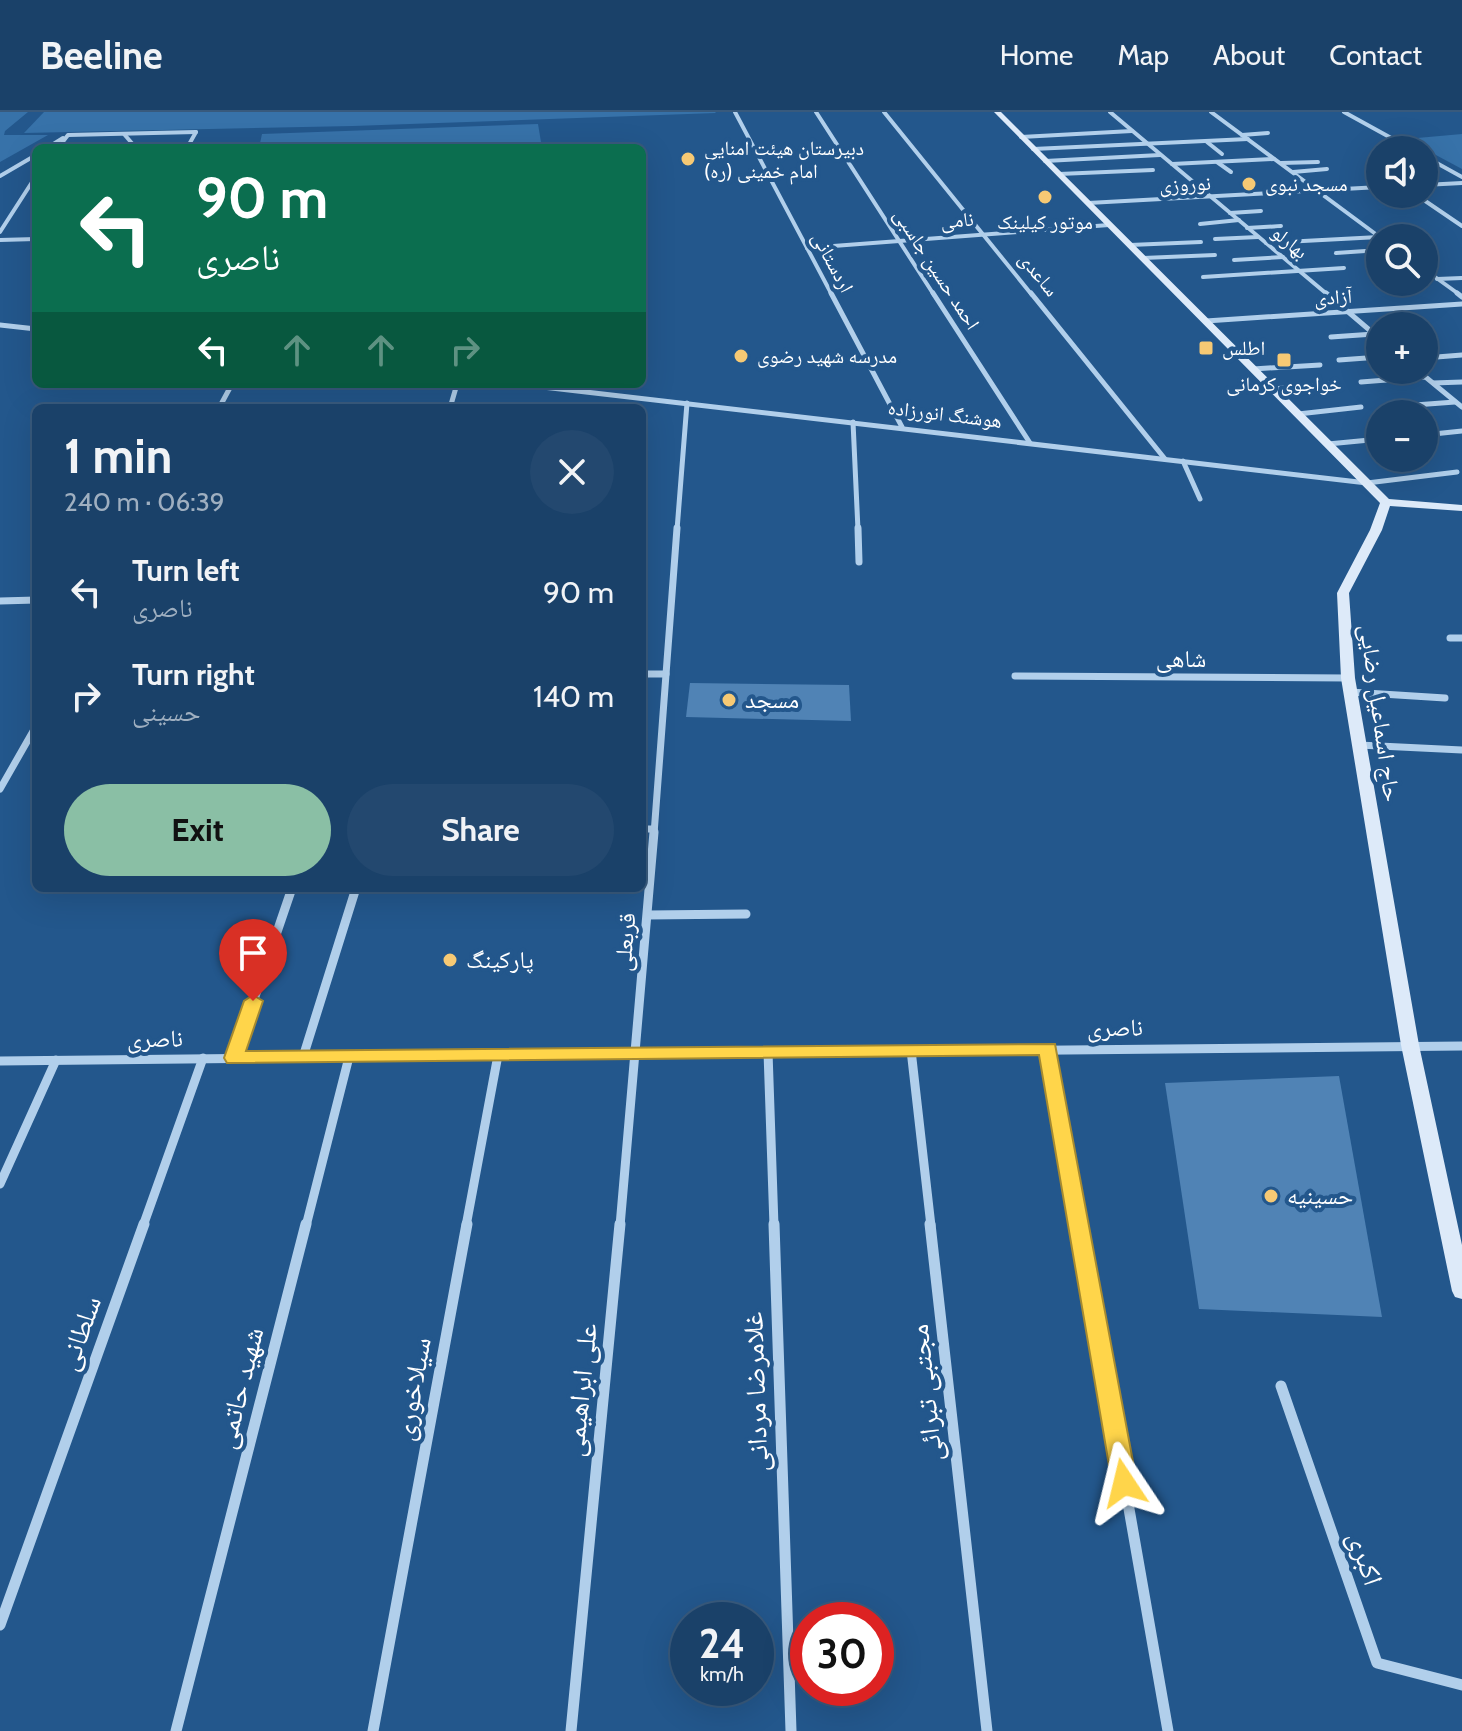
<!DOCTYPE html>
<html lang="en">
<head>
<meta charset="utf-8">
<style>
  :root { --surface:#1a4169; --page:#23486f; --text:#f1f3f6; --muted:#9fafc0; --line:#385a7d; --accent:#8abfa5 }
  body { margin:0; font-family:Cabin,"Noto Naskh Arabic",sans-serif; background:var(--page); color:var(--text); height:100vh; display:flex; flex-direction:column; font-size:30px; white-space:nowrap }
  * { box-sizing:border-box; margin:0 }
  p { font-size:26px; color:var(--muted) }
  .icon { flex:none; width:44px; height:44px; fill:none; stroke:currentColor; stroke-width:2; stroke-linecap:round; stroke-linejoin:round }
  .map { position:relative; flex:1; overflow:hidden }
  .drawer { position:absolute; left:32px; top:292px; width:614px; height:488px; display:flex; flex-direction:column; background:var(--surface); border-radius:12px; box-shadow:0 8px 32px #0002,0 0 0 2px var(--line) }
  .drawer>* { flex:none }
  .banner { position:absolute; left:32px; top:32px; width:614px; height:244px; border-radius:12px; box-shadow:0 8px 32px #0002,0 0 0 2px var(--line); background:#0b6e4f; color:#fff; overflow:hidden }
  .fabs { position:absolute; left:1366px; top:24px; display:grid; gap:16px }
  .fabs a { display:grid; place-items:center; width:72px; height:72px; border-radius:50%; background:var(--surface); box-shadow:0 8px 32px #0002,0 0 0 2px var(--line); font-size:40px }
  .speed { position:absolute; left:670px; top:1490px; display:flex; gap:16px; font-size:40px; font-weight:700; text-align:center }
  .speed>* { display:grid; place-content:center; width:104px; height:104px; border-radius:50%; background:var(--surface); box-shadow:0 8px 32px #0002,0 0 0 2px var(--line); line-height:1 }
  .speed small { font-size:20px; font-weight:400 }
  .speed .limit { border:12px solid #d22; background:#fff; color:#111 }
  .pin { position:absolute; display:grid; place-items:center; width:68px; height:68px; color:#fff; margin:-82px -34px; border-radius:50% 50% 50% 0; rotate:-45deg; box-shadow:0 0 8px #0007 }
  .pin .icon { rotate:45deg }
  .me { position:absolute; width:88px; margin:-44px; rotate:350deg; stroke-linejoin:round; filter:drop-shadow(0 0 6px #0008) }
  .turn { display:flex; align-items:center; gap:28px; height:168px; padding:0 32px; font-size:36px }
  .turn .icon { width:104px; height:104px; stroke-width:2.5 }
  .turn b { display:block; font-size:56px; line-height:68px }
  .lanes { display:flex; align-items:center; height:76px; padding:0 32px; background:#0003; justify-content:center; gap:40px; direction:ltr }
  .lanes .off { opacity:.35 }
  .round { display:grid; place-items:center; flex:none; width:84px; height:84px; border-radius:42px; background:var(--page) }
  .headline { display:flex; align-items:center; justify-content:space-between; height:136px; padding:0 32px }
  h1 { font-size:48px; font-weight:800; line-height:60px }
  .cta { display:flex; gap:16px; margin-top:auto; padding:16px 32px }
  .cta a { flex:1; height:92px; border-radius:48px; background:var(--accent); color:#111; font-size:32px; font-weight:800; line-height:92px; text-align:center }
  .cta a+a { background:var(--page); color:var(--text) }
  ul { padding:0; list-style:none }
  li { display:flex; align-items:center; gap:24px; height:104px; padding:0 32px }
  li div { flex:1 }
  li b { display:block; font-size:30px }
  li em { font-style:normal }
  header { display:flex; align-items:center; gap:48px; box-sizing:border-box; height:112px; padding:0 40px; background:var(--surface); border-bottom:2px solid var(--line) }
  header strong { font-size:38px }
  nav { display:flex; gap:44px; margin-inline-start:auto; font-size:28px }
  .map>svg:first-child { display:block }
</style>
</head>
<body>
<header>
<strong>Beeline</strong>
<nav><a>Home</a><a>Map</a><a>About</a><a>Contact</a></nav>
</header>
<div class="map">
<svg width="1462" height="1619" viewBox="0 0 1462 1619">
  <rect width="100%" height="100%" fill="#23578c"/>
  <g fill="#3772a9">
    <polygon points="0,0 28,0 5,19 4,23 48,23 0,50"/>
    <polygon points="44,0 715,0 716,1 353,14 24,21"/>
    <polygon points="538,12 542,36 259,36 262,22"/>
    <polygon points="1462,22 1462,57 1406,27"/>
  </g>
  <g fill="#5083b5">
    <polygon points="690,571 849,573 851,609 686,605"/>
    <polygon points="1339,964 1382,1205 1199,1197 1165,971"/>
  </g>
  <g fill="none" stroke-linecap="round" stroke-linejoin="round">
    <g stroke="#b1cfeb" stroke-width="4">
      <polyline points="735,0 832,183"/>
      <polyline points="816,0 934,183"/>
      <polyline points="884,0 1032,183"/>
      <polyline points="1110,0 1328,183"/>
      <polyline points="1211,0 1381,126"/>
      <polyline points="1344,0 1413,38"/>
      <polyline points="124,22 136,36"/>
      <polyline points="1242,23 1268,21"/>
      <polyline points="1021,25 1132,19"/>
      <polyline points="1207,30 1222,42"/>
      <polyline points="47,36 63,26"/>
      <polyline points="58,36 68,23 196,20"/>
      <polyline points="187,36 196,20"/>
      <polyline points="1033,37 1248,27"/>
      <polyline points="1424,44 1462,65"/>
      <polyline points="1045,49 1160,43"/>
      <polyline points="1217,50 1231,60"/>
      <polyline points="1281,51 1318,50"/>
      <polyline points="1172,52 1274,47"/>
      <polyline points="1293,60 1327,57"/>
      <polyline points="1059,62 1153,58"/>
      <polyline points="0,64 36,43"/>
      <polyline points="1424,73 1462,71"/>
      <polyline points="1415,82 1462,114"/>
      <polyline points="1088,91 1380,75"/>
      <polyline points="1230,101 1261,99"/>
      <polyline points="1200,112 1239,108"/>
      <polyline points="1247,116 1281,114"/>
      <polyline points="0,120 36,64"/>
      <polyline points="1215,127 1258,125"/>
      <polyline points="0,128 36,127"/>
      <polyline points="1266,131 1379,125"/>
      <polyline points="1130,133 1201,130"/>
      <polyline points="807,136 1109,113"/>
      <polyline points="1336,141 1380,138"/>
      <polyline points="1143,146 1215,143"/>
      <polyline points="1234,148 1283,145"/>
      <polyline points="1424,157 1460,183"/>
      <polyline points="1203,165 1344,156"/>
      <polyline points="1437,167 1462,166"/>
    </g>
    <g stroke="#b1cfeb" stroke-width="5">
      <polyline points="831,181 902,315"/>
      <polyline points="933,181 1030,331"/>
      <polyline points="1031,181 1165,347"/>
      <polyline points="1326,181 1380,227"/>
      <polyline points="1457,181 1462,185"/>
      <polyline points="1206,209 1462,192"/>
      <polyline points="0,213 36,217"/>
      <polyline points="1331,225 1374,222"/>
      <polyline points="1424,246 1462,243"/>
      <polyline points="1339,248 1380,245"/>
      <polyline points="1253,257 1320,253"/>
      <polyline points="1417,258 1462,295"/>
      <polyline points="1361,270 1425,265"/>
      <polyline points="1433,271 1462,270"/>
      <polyline points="517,272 1367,371 1457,360"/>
      <polyline points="1273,277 1331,272"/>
      <polyline points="1388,295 1455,290"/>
      <polyline points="219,296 232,272"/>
      <polyline points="450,296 457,272"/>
      <polyline points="1298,302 1361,295"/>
      <polyline points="853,310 858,418"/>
      <polyline points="1424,323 1462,319"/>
      <polyline points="1328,332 1380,327"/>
      <polyline points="1183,349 1200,387"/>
      <polyline points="677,418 687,291"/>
    </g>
    <g stroke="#b1cfeb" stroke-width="7">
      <polyline points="858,416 859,450"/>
      <polyline points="0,489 36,488"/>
      <polyline points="1450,526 1462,526"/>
      <polyline points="642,562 666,562"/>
      <polyline points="1015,564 1348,566"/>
      <polyline points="1350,580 1445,586"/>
      <polyline points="1359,633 1462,638"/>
      <polyline points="0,677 36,614"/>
      <polyline points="642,717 654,717"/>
      <polyline points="654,722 677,416"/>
    </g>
    <g stroke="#b1cfeb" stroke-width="9">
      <polyline points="648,803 746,802"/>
      <polyline points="1048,937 1079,1114"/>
      <polyline points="911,938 931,1114"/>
      <polyline points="768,940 774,1114"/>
      <polyline points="303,945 356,776"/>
      <polyline points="234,946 292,776"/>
      <polyline points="0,949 1462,934"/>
      <polyline points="0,1072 56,948"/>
      <polyline points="143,1114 203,946"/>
      <polyline points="306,1114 349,945"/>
      <polyline points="466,1114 498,943"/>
      <polyline points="620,1114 654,720"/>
    </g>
    <g stroke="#b1cfeb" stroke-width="11">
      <polyline points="774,1112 791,1619"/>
      <polyline points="930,1112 987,1619"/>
      <polyline points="1079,1112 1168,1619"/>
      <polyline points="1281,1274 1377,1551 1462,1573"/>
      <polyline points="0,1513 144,1112"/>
      <polyline points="176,1619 306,1112"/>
      <polyline points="373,1619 467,1112"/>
      <polyline points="571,1619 620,1112"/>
    </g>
    <polygon fill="#ddeaf9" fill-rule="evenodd" points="994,0 1001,0 1389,387 1462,393 1462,399 1390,394 1382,418 1349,481 1355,566 1419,933 1462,1133 1462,1187 1455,1185 1452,1179 1401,933 1341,566 1337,481 1370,418 1380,391"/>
  </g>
  <polygon fill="#ffd54a" stroke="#a68a30" stroke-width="2" points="253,883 263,889 246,939 1055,932 1137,1371 1133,1379 1124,1382 1115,1379 1112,1371 1039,943 227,951 224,946 244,889"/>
  <g fill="#f6c974" stroke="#23578c" stroke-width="3">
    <circle cx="688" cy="47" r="8"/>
    <circle cx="1249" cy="72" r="8"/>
    <circle cx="1045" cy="85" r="8"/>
    <rect x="1198" y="228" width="16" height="16" rx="4"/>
    <circle cx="741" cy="244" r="8"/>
    <rect x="1276" y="240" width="16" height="16" rx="4"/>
    <circle cx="729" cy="588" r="8"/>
    <circle cx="450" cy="848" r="8"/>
    <circle cx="1271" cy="1084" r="8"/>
  </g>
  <g text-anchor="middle" stroke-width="8" stroke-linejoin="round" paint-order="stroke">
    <g font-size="20" fill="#fff" stroke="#23578c" text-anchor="start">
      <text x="704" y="43">دبیرستان هیئت امنایی<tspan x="704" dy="23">امام خمینی (ره)</tspan></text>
      <text x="1265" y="79">مسجد نبوی</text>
      <text x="1045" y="117" text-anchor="middle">موتور کیلینک</text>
      <text x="1222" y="243">اطلس</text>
      <text x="757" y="251">مدرسه شهید رضوی</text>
      <text x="1284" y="279" text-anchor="middle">خواجوی کرمانی</text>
    </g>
    <g font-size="20" fill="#fff" stroke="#23578c">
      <text transform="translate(1185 72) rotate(-3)" y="7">نوروزی</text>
      <text transform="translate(957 108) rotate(-5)" y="7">نامی</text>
      <text transform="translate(1290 130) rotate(40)" y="7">بهارلو</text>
      <text transform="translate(833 150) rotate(62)" y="7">اردستانی</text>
      <text transform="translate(937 157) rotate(57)" y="7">احمد حسین جاسبی</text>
      <text transform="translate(1039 162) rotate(51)" y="7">ساعدی</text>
      <text transform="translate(1333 185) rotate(-4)" y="7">آزادی</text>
      <text transform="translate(945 302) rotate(7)" y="7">هوشنگ انورزاده</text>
    </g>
    <g font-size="24" fill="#fff" stroke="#23578c">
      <text x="1181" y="555">شاهی</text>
      <text transform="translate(1380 601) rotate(82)" y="8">حاج اسماعیل رضایی</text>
      <text transform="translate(625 830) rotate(-85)" y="8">قربعلی</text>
      <text transform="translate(1115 916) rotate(-1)" y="8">ناصری</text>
      <text transform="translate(155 927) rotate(-1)" y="8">ناصری</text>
    </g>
    <g font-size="24" fill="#fff" stroke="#23578c" text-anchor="start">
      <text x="745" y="596">مسجد</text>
      <text x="466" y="856">پارکینگ</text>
      <text x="1287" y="1092">حسینیه</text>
    </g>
    <g font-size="28" fill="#fff" stroke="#23578c">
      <text transform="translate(79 1221) rotate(-70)" y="10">سلطانی</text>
      <text transform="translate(239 1276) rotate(-76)" y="10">شهید حاتمی</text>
      <text transform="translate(412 1277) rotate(-80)" y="10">سیلاخوری</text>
      <text transform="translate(580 1278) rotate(-84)" y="10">علی ابراهیمی</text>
      <text transform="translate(755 1280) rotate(-92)" y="10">غلامرضا مردانی</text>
      <text transform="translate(925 1281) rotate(-96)" y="10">مجتبی تبرائی</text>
      <text transform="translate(1366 1446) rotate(71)" y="10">اکبری</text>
    </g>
  </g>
</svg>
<div class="fabs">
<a><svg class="icon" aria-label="sound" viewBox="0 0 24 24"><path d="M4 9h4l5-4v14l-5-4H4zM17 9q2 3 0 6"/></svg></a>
<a><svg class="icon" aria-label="search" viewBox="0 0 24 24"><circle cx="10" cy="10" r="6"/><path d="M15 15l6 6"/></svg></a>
<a>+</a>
<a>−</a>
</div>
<div class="speed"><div>24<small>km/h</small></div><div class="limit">30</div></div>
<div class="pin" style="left:253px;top:889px;background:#d93025"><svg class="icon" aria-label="arrive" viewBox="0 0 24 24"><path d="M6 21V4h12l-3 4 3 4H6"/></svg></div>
<svg class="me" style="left:1124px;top:1371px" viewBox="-20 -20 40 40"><path d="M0-17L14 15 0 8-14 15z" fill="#ffd54a" stroke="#fff" stroke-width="4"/></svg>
<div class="banner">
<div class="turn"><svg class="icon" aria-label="left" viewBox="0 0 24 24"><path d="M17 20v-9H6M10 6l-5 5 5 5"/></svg><div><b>90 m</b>ناصری</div></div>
<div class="lanes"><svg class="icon" aria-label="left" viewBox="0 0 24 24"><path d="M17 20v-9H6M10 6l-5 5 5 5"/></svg><svg class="icon off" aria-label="ahead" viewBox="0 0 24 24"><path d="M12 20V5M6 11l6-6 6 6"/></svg><svg class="icon off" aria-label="ahead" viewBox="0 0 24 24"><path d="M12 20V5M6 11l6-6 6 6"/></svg><svg class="icon off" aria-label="right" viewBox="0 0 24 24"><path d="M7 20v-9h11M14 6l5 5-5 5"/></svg></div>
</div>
<section class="drawer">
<div class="headline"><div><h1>1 min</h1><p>240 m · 06:39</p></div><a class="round"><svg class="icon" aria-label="close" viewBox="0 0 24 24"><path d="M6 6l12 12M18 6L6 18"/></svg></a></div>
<ul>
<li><svg class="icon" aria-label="left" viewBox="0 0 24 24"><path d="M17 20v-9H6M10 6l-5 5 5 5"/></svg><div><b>Turn left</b><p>ناصری</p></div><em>90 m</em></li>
<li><svg class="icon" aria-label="right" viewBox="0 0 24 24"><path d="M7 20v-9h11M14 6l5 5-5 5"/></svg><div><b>Turn right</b><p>حسینی</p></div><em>140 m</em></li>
</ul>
<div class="cta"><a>Exit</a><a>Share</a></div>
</section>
</div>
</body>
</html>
